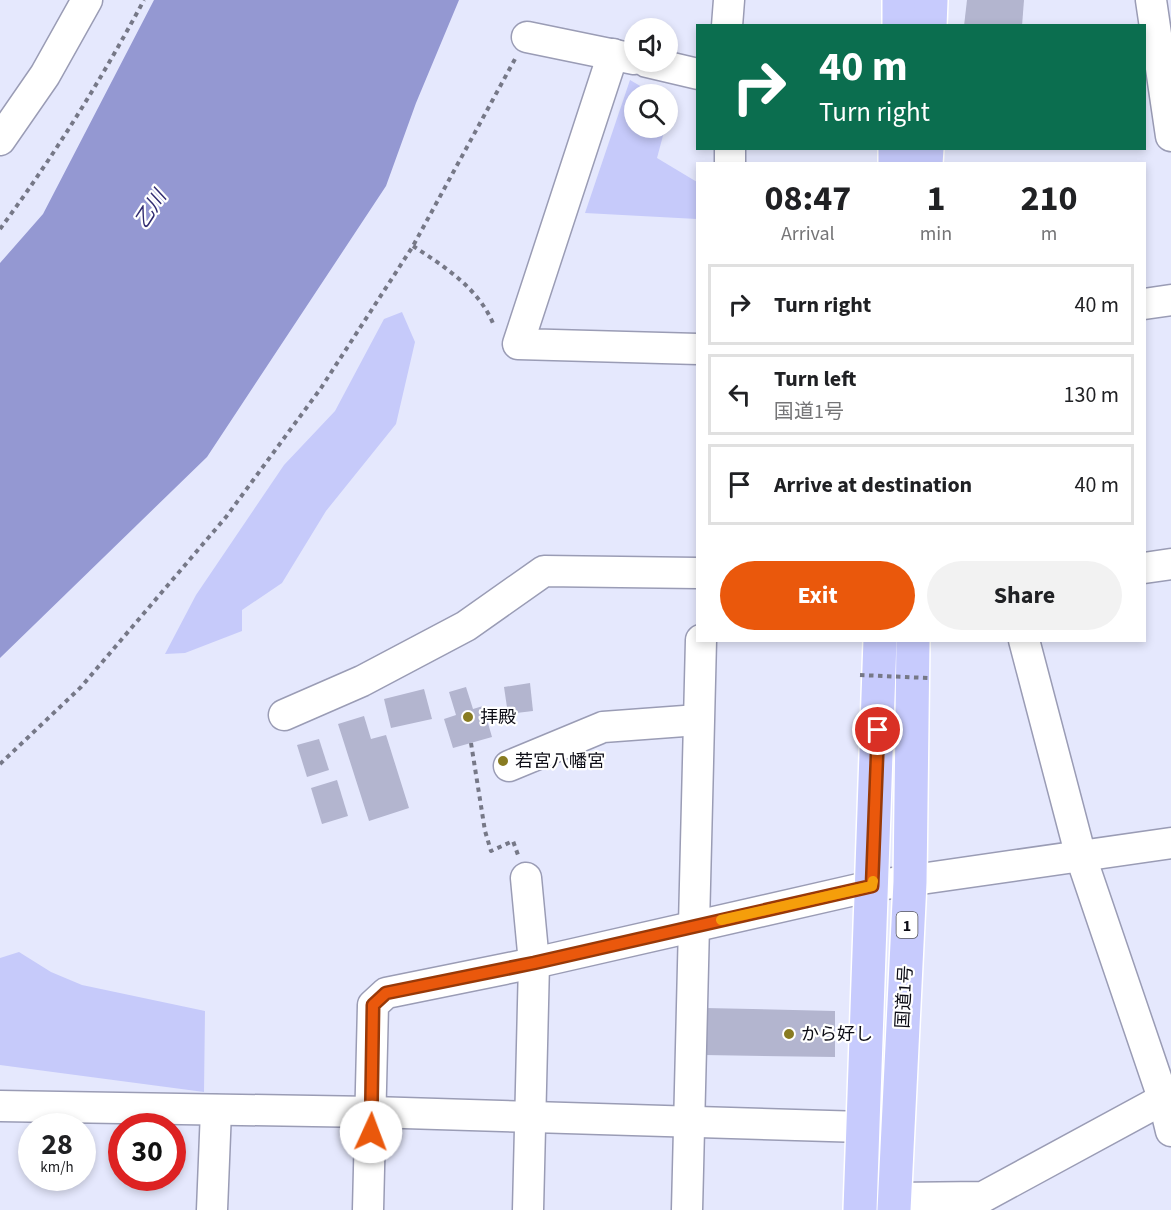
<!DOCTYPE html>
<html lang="en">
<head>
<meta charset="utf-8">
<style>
  :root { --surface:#fff; --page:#f2f2f2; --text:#202124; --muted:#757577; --line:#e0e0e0; --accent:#ea580c }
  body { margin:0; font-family:"Source Sans 3","Noto Sans JP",sans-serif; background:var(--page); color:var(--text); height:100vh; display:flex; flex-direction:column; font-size:22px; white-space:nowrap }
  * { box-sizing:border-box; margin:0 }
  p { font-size:20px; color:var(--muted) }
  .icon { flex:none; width:33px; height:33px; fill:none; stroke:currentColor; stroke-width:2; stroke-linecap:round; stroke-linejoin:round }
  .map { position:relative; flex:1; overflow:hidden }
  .panel { position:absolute; left:696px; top:162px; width:450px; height:480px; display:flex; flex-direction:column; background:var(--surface); border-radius:0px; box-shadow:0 3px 9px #0003 }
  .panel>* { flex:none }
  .hud { position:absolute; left:696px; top:24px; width:450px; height:126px; border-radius:0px; box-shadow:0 3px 9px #0003; background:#0b6e4f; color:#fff; overflow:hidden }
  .buttons { position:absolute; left:624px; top:18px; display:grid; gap:12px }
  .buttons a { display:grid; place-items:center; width:54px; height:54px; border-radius:50%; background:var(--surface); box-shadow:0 3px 9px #0003; font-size:30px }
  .speed { position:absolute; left:18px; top:1113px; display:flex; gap:12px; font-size:30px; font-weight:700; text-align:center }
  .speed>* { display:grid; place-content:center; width:78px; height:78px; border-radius:50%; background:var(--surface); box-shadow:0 3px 9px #0003; line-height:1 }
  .speed small { font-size:15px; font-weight:400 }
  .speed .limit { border:9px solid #d22; background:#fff; color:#111 }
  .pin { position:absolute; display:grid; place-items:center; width:51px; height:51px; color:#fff; margin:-26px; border:3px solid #fff; border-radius:50%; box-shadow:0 2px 6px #0007 }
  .me { position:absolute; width:66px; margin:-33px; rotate:2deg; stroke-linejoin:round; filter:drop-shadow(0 0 4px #0008) }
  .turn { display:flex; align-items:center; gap:21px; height:126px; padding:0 24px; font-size:27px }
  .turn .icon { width:78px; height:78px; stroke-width:2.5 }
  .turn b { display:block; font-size:42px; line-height:51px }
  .eta { display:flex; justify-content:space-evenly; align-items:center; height:102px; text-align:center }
  .eta b { font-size:36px; font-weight:700; line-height:42px }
  .cta { display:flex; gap:12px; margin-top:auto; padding:12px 24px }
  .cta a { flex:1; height:69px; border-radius:36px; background:var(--accent); color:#fff; font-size:24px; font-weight:700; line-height:69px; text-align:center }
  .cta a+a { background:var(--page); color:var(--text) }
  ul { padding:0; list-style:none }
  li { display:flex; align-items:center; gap:18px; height:81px; margin:0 12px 9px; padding:0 12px; border:3px solid var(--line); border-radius:0px }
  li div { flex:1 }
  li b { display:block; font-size:22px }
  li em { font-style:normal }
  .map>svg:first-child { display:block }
</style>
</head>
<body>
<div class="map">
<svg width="1171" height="1210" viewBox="0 0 1171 1210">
  <rect width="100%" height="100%" fill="#e5e8fd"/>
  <g fill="#c6cafa">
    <polygon points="630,80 654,94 634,94 634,128 665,128 657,158 697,182 697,219 585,213"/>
    <polygon points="402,312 415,342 396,424 326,511 282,583 242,610 242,631 185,653 165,654 196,595 284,465 335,411 384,319"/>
    <polygon points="19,952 51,972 82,985 205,1011 204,1092 0,1065 0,958"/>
  </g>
  <polygon fill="#9498d2" points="154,0 459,0 416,103 386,186 207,457 0,658 0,263 43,214"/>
  <g fill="#b3b5cf">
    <polygon points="967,0 1024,0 1022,26 964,26"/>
    <polygon points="530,683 533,711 508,714 504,687"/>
    <polygon points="466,687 473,709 483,706 492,737 453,748 444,719 456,715 449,692"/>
    <polygon points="424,689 432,719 391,728 384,699"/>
    <polygon points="364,716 371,739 386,735 409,808 369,821 338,724"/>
    <polygon points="319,739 329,770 307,777 297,745"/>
    <polygon points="337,780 348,816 322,824 311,788"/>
    <polygon points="705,1008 835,1011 835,1057 704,1055"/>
  </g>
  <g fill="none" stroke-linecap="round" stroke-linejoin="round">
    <g stroke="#9a9cb5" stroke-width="33">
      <g id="minor">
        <polyline points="1151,0 1171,136"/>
        <polyline points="727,26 729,0"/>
        <polyline points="527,37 634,59"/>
        <polyline points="613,54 518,344 698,349"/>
        <polyline points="647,62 698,74"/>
        <polyline points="0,140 45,75 87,0"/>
        <polyline points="730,164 730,148"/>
        <polyline points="1144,304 1171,300"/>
        <polyline points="1144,568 1171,564"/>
        <polyline points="1024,640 1081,857 1163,1098 1171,1131"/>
        <polyline points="284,715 362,681 466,626 544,571 698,573"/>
        <polyline points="509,766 603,727 698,720"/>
        <polyline points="526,878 534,963 528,1210"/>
        <polyline points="0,1106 372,1112 863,1127"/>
        <polyline points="895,1198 983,1197 1171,1095"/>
        <polyline points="212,1210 216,1110"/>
        <polyline points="368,1210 373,1005 386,993 534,963 872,886 1171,843"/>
        <polyline points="687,1210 701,640"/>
      </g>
    </g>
    <g stroke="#fff" stroke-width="36">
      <g id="highway">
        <polyline points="899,26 899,0"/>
        <polyline points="930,26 931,0"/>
        <polyline points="895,164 895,148"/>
        <polyline points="926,164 927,148"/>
        <polyline points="860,1210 880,640"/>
        <polyline points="894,1210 910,882 913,640"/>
      </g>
    </g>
    <g stroke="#767887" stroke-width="4" stroke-dasharray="4.5 4.5" stroke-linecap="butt">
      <path d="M0,229C54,156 101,80 144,0"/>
      <path d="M413,246C445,267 480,289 494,326"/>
      <polyline points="471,743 485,831 491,851 513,841 518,855"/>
      <polyline points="0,764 81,687 226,517 321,388 413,246 515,59"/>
    </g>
    <use href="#minor" stroke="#fff" stroke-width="30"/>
    <use href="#highway" stroke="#c7cbfd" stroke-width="33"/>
    <polyline stroke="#767887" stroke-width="4" stroke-dasharray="4.5 4.5" stroke-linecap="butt" points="860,675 928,678"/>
  </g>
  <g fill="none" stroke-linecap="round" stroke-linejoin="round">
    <g stroke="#983908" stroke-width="15">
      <polyline id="route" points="371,1132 373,1005 386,993 534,963 872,886 878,730"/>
    </g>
    <use href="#route" stroke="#ea580c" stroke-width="10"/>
    <polyline stroke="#f59e0b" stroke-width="10" points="721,920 872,886 873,881"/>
  </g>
  <g fill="#887b21" stroke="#fff" stroke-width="2">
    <circle cx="468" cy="717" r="6"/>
    <circle cx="503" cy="761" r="6"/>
    <circle cx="789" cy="1034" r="6"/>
  </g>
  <g text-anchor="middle" stroke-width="4.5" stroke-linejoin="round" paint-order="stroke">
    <rect fill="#fff" stroke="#55555b" stroke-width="1.5" x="896.5" y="912" width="21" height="26" rx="4.5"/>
    <g font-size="16" font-weight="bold" fill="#0c0c15">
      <text x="907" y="931">1</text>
    </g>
    <g font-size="18" fill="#0c0c15" stroke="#fff" text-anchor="start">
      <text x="480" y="723">拝殿</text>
      <text x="515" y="767">若宮八幡宮</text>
      <text x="801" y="1040">から好し</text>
    </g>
    <g font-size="18" fill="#0c0c15" stroke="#fff">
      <text transform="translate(904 997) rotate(-87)" y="6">国道1号</text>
    </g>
    <g font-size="20" font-style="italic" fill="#302b70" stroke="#fff">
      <text transform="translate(150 209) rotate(-57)" y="7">乙川</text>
    </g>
  </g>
</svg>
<div class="buttons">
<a><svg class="icon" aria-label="sound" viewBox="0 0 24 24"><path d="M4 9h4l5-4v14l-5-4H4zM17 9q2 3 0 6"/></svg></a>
<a><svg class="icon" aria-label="search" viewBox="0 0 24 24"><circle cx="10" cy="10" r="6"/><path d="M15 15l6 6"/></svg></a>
</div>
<div class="speed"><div>28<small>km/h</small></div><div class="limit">30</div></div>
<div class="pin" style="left:878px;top:730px;background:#d93025"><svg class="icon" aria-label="arrive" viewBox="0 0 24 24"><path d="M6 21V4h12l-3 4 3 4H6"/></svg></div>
<svg class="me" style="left:371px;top:1132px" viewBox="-20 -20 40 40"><circle r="19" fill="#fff"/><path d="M0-13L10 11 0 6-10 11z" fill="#ea580c"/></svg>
<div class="hud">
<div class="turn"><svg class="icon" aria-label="right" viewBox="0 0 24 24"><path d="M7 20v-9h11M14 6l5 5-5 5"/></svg><div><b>40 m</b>Turn right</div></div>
</div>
<section class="panel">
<div class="eta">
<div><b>08:47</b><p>Arrival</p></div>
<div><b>1</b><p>min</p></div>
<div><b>210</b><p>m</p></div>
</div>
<ul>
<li><svg class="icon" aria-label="right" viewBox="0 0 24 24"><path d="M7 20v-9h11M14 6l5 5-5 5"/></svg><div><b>Turn right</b></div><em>40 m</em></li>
<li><svg class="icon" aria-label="left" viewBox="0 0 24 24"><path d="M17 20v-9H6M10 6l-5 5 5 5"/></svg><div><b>Turn left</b><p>国道1号</p></div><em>130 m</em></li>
<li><svg class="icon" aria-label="arrive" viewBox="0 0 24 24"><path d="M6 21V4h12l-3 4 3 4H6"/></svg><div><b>Arrive at destination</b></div><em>40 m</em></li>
</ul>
<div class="cta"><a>Exit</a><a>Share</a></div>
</section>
</div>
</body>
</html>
